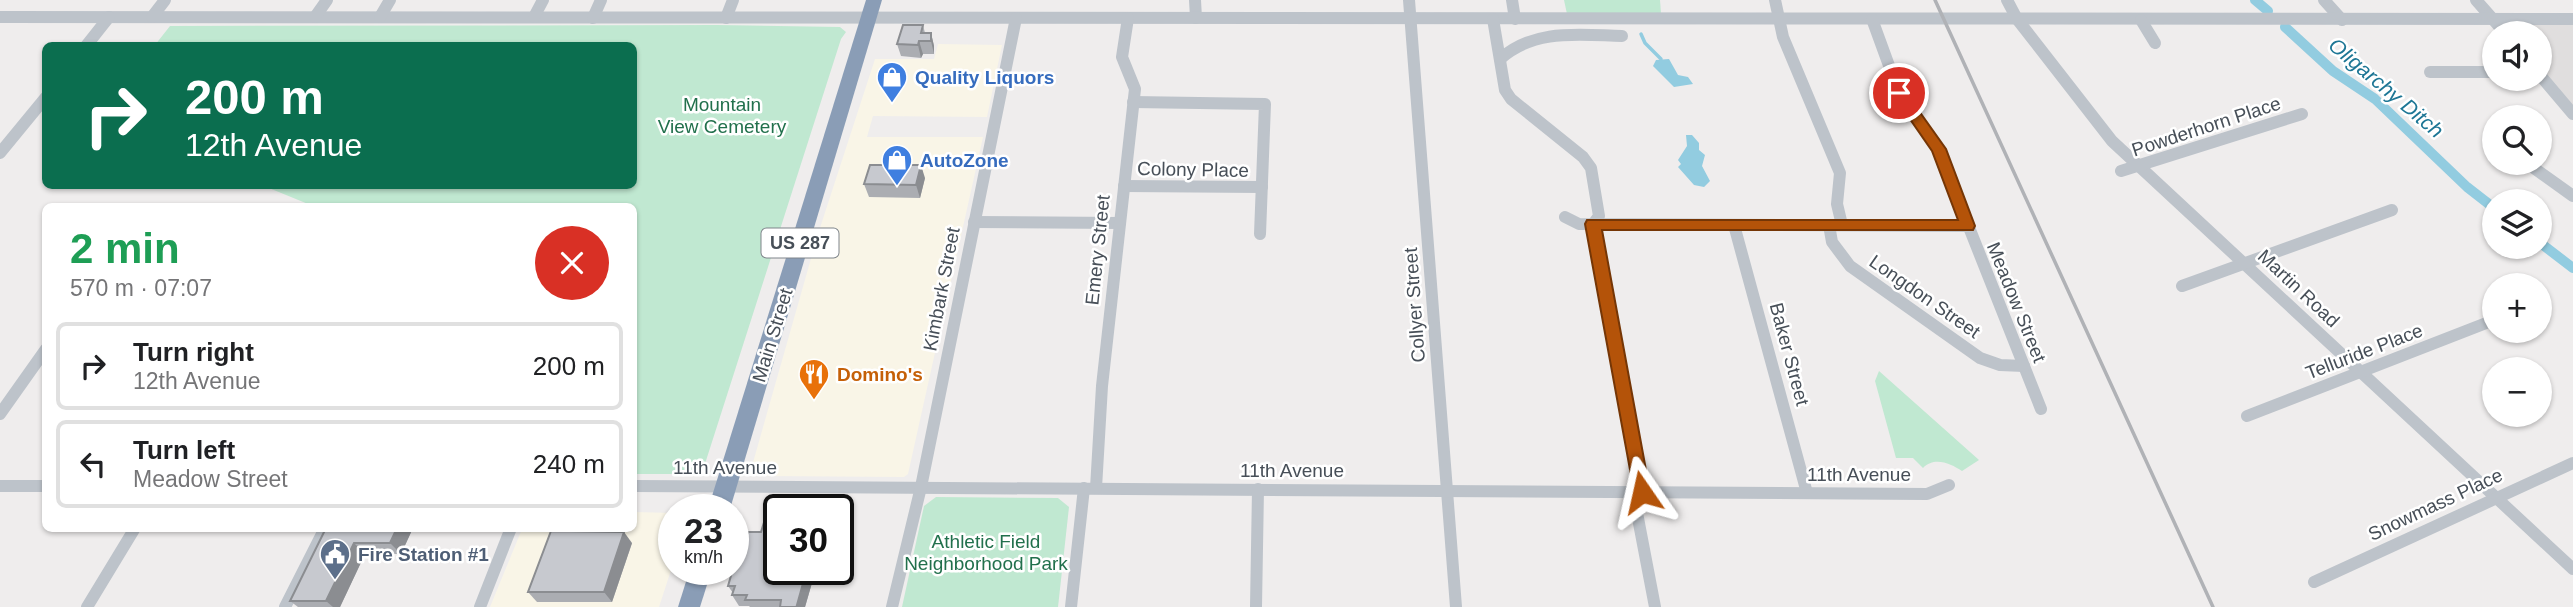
<!DOCTYPE html>
<html lang="en">
<head>
<meta charset="utf-8">
<style>
  :root { --surface:#fff; --page:#f2f2f2; --text:#202124; --muted:#757577; --line:#e0e0e0 }
  body { margin:0; font-family:Helvetica,sans-serif; background:var(--page); color:var(--text); height:100vh; display:flex; flex-direction:column; font-size:26px; white-space:nowrap }
  * { box-sizing:border-box; margin:0 }
  p { font-size:23px; color:var(--muted) }
  .icon { flex:none; width:38px; height:38px; fill:none; stroke:currentColor; stroke-width:2; stroke-linecap:round; stroke-linejoin:round }
  .map { position:relative; flex:1; overflow:hidden }
  .side { position:absolute; left:42px; top:203px; width:595px; height:329px; display:flex; flex-direction:column; background:var(--surface); border-radius:10px; box-shadow:0 2px 5px #0004 }
  .side>* { flex:none }
  .top-card { position:absolute; left:42px; top:42px; width:595px; height:147px; border-radius:10px; box-shadow:0 2px 5px #0004; background:#0b6e4f; color:#fff; overflow:hidden }
  .controls { position:absolute; left:2482px; top:21px; display:grid; gap:14px }
  .controls a { display:grid; place-items:center; width:70px; height:70px; border-radius:50%; background:var(--surface); box-shadow:0 2px 5px #0004; font-size:35px }
  .speed { position:absolute; left:658px; top:494px; display:flex; gap:14px; font-size:35px; font-weight:700; text-align:center }
  .speed>* { display:grid; place-content:center; width:91px; height:91px; border-radius:50%; background:var(--surface); box-shadow:0 2px 5px #0004; line-height:1 }
  .speed small { font-size:18px; font-weight:400 }
  .speed .limit { border:4px solid #111; border-radius:10px; background:#fff; color:#111 }
  .pin { position:absolute; display:grid; place-items:center; width:60px; height:60px; color:#fff; margin:-30px; border:4px solid #fff; border-radius:50%; box-shadow:0 2px 7px #0007 }
  .me { position:absolute; width:77px; margin:-38px; rotate:349deg; stroke-linejoin:round; filter:drop-shadow(0 0 5px #0008) }
  .turn { display:flex; align-items:center; gap:24px; height:147px; padding:0 28px; font-size:32px }
  .turn .icon { width:91px; height:91px; stroke-width:2.5 }
  .turn b { display:block; font-size:49px; line-height:60px }
  .round { display:grid; place-items:center; flex:none; width:74px; height:74px; border-radius:37px; background:var(--page) }
  .summary { display:flex; align-items:center; justify-content:space-between; height:119px; padding:0 28px }
  h1 { font-size:42px; font-weight:800; line-height:52px; color:#1e9e55 }
  ul { padding:0; list-style:none }
  li { display:flex; align-items:center; gap:21px; height:88px; margin:0 14px 10px; padding:0 14px; border:4px solid var(--line); border-radius:10px }
  li div { flex:1 }
  li b { display:block; font-size:26px }
  li em { font-style:normal }
  .map>svg:first-child { display:block }
</style>
</head>
<body>
<div class="map">
<svg width="2573" height="607" viewBox="0 0 2573 607">
  <rect width="100%" height="100%" fill="#efeded"/>
  <g fill="#f9f5e7">
    <polygon points="938,44 1002,45 987,117 873,116 867,137 983,137 908,474 904,477 755,476 752,466 818,234 875,59 934,59"/>
    <polygon points="634,512 674,513 674,561 659,607 490,607 522,529 634,528"/>
  </g>
  <polygon fill="#e0dede" points="2493,19 2573,19 2573,114 2539,74 2539,33 2505,33"/>
  <g fill="#c0e8d1">
    <polygon points="1564,0 1660,0 1661,14 1567,14"/>
    <polygon points="717,25 840,27 846,32 841,39 703,470 696,474 634,474 634,206 313,206 264,186 634,186 634,46 155,45 170,26"/>
    <path d="M1879,371L1979,460L1962,471C1951,464 1935,456 1923,468L1913,458H1896L1875,381Z"/>
    <polygon points="936,497 1058,498 1069,507 1058,607 902,607 924,506"/>
  </g>
  <g fill="#92cce0">
    <polygon points="1669,59 1678,75 1688,77 1693,84 1674,87 1653,66 1656,60"/>
    <polygon points="1686,135 1692,135 1699,143 1699,150 1705,155 1702,166 1710,181 1704,187 1694,185 1678,167 1681,164 1678,160 1687,146"/>
  </g>
  <g fill="none" stroke-linecap="round" stroke-linejoin="round">
    <polyline stroke="#92cce0" stroke-width="3.5" points="1641,34 1645,43 1661,59"/>
    <g stroke="#92cce0" stroke-width="10">
      <polyline points="2255,0 2268,11"/>
      <polyline points="2285,27 2333,71 2375,99 2467,187 2494,208"/>
      <polyline points="2539,242 2573,268"/>
    </g>
    <g stroke="#bdc3ca" stroke-width="12">
      <polyline points="1195,0 1196,18"/>
      <polyline points="1409,0 1456,607"/>
      <polyline points="1512,0 1515,19"/>
      <polyline points="1775,0 1783,37 1840,173 1837,204 1842,225"/>
      <polyline points="2007,0 2017,19 2112,141 2573,569"/>
      <polyline points="2324,0 2342,20"/>
      <polyline points="2476,0 2505,33"/>
      <polyline points="0,17 2573,19"/>
      <polyline points="152,17 165,0"/>
      <polyline points="315,17 327,0"/>
      <polyline points="380,17 390,0"/>
      <polyline points="534,17 543,0"/>
      <polyline points="593,18 601,0"/>
      <polyline points="726,18 733,0"/>
      <polyline points="1493,19 1505,90 1511,99 1583,157 1591,168 1599,216 1593,224 1641,492"/>
      <polyline points="1872,19 1899,93 1938,149 2041,409"/>
      <polyline points="2141,20 2155,43"/>
      <polyline points="86,46 109,17"/>
      <path d="M1500,59C1535,28 1579,35 1622,36"/>
      <polyline points="2430,72 2494,72"/>
      <polyline points="2539,74 2573,114"/>
      <polyline points="1133,102 1265,104 1260,234"/>
      <polyline points="0,153 46,97"/>
      <polyline points="2527,163 2573,196"/>
      <polyline points="2121,171 2302,114"/>
      <polyline points="1124,186 1262,187"/>
      <polyline points="1565,217 1579,224 1968,226"/>
      <polyline points="974,222 1120,223"/>
      <polyline points="1734,225 1807,493"/>
      <polyline points="1829,225 1832,242 1850,266 1980,358 2000,365 2024,366"/>
      <polyline points="2182,286 2392,210"/>
      <polyline points="0,414 46,349"/>
      <polyline points="2247,416 2494,320"/>
      <polyline points="0,486 46,486"/>
      <polyline points="634,486 1927,494 1949,485"/>
      <polyline points="1096,488 1102,386 1135,89 1122,57 1128,18"/>
      <polyline points="1633,492 1655,607"/>
      <polyline points="2314,582 2573,463"/>
      <polyline points="87,607 135,528"/>
      <polyline points="285,607 325,528"/>
      <polyline points="480,607 511,528"/>
      <polyline points="892,607 921,487 1016,18"/>
      <polyline points="1071,607 1084,488"/>
      <polyline points="1256,607 1258,489"/>
    </g>
    <g fill="#8a9db6" fill-rule="evenodd">
      <polygon points="866,0 882,0 730,509 708,509"/>
      <polygon points="690,569 712,569 700,607 678,607"/>
    </g>
    <polyline stroke="#b0b2b6" stroke-width="3.5" points="1935,0 2213,607"/>
  </g>
  <g fill="#abadb2">
    <polygon points="923,25 925,33 931,33 934,46 934,54 923,54 921,58 901,56 897,44"/>
    <polygon points="925,178 920,198 869,197 864,184"/>
    <polygon points="326,528 413,528 401,554 365,554 340,607 298,607 290,601"/>
    <polygon points="761,532 779,569 816,569 805,607 750,607 749,606 739,606 732,595 733,593 728,586 744,545"/>
    <polygon points="632,543 612,602 537,602 528,592"/>
  </g>
  <g fill="#8b8d91">
    <polygon points="931,33 934,46 934,54 931,41"/>
    <polygon points="919,41 923,54 921,58 918,45"/>
    <polygon points="921,165 925,178 920,198 916,185"/>
    <polygon points="397,528 413,528 401,554 390,543"/>
    <polygon points="624,532 632,543 612,602 604,592"/>
    <polygon points="354,543 365,554 340,607 333,607 326,601"/>
    <polygon points="807,569 816,569 805,607 798,607 797,605"/>
  </g>
  <g fill="#c7c9cf" stroke="#8b8d91" stroke-width="2">
    <polygon points="903,25 923,25 921,33 931,33 931,41 919,41 918,45 897,44"/>
    <polygon points="870,165 921,165 916,185 864,184"/>
    <polygon points="766,516 779,516 779,569 807,569 797,605 800,605 799,607 780,607 781,600 745,600 747,595 732,595 735,586 728,586 740,545 744,545 748,532 761,532"/>
    <polygon points="326,528 397,528 390,543 354,543 326,601 290,601"/>
    <polygon points="551,531 624,532 604,592 528,592"/>
  </g>
  <polygon fill="#b45309" stroke="#753606" stroke-width="2" points="1899,89 1904,90 1946,149 1975,226 1973,230 1602,230 1650,492 1648,497 1642,499 1635,497 1585,224 1587,220 1958,220 1932,151 1892,93"/>
  <defs>
    <g id="shop-pin" transform="scale(1.575)"><path d="M0 17L-7.5 6A9.5 9.5 0 1 1 7.5 6Z" fill="#3f7fe0" stroke="#fff"/><path d="M-5-2.5h2.3a2.7 3.5 0 0 1 5.4 0H5L5.5 6h-11ZM-1.5-2.5h3a1.5 2.3 0 0 0-3 0Z" fill="#fff"/></g>
    <g id="restaurant-pin" transform="scale(1.575)"><path d="M0 17L-7.5 6A9.5 9.5 0 1 1 7.5 6Z" fill="#e8710a" stroke="#fff"/><path d="M-5-6h1v4h1v-4h1v4h1v-4h1v5L-1.5 .5V6h-2V.5L-5-1ZM5-6V6H3V1.5H1.5Q1.5-4 5-6Z" fill="#fff"/></g>
    <g id="civic-pin" transform="scale(1.575)"><path d="M0 17L-7.5 6A9.5 9.5 0 1 1 7.5 6Z" fill="#5c6f8a" stroke="#fff"/><path d="M-.6-6.5H3V-4.5H.6V-3L4-1V1h2V6H-6V1h2V-1L-.6-3ZM-1.2 2.5V6h2.4V2.5Z" fill="#fff"/></g>
  </defs>
  <g fill-rule="evenodd">
    <use href="#shop-pin" x="892" y="77"/>
    <use href="#shop-pin" x="897" y="160"/>
    <use href="#restaurant-pin" x="814" y="374"/>
    <use href="#civic-pin" x="335" y="554"/>
  </g>
  <g text-anchor="middle" stroke-width="5" stroke-linejoin="round" paint-order="stroke">
    <rect fill="#fff" stroke="#7e848a" stroke-width="2" x="761.5" y="228.5" width="77" height="29" rx="5"/>
    <g font-size="18" font-weight="bold" fill="#474f58">
      <text x="800" y="249">US 287</text>
    </g>
    <g font-size="19" font-weight="bold" fill="#366cbe" stroke="#fff" text-anchor="start">
      <text x="915" y="84">Quality Liquors</text>
      <text x="920" y="167">AutoZone</text>
    </g>
    <g font-size="19" fill="#21704c" stroke="#fff">
      <text x="722" y="111">Mountain<tspan x="722" dy="22">View Cemetery</tspan></text>
      <text x="986" y="548">Athletic Field<tspan x="986" dy="22">Neighborhood Park</tspan></text>
    </g>
    <g font-size="19" fill="#474f58" stroke="#fff">
      <text transform="translate(2206 126) rotate(-18)" y="7">Powderhorn Place</text>
      <text transform="translate(1193 169) rotate(1)" y="7">Colony Place</text>
      <text transform="translate(1097 250) rotate(-84)" y="7">Emery Street</text>
      <text transform="translate(2299 288) rotate(43)" y="7">Martin Road</text>
      <text transform="translate(941 289) rotate(-79)" y="7">Kimbark Street</text>
      <text transform="translate(1925 296) rotate(35)" y="7">Longdon Street</text>
      <text transform="translate(2017 302) rotate(68)" y="7">Meadow Street</text>
      <text transform="translate(1414 305) rotate(-94)" y="7">Collyer Street</text>
      <text transform="translate(772 335) rotate(-73)" y="7">Main Street</text>
      <text transform="translate(2364 351) rotate(-21)" y="7">Telluride Place</text>
      <text transform="translate(1790 354) rotate(75)" y="7">Baker Street</text>
      <text x="725" y="474">11th Avenue</text>
      <text x="1292" y="477">11th Avenue</text>
      <text x="1859" y="481">11th Avenue</text>
      <text transform="translate(2435 504) rotate(-25)" y="7">Snowmass Place</text>
    </g>
    <g font-size="19" font-weight="bold" fill="#c56008" stroke="#fff" text-anchor="start">
      <text x="837" y="381">Domino's</text>
    </g>
    <g font-size="19" font-weight="bold" fill="#4e5e75" stroke="#fff" text-anchor="start">
      <text x="358" y="561">Fire Station #1</text>
    </g>
    <g font-size="21" font-style="italic" fill="#1d7695" stroke="#fff">
      <text transform="translate(2386 88) rotate(40)" y="7">Oligarchy Ditch</text>
    </g>
  </g>
</svg>
<div class="controls">
<a><svg class="icon" aria-label="sound" viewBox="0 0 24 24"><path d="M4 9h4l5-4v14l-5-4H4zM17 9q2 3 0 6"/></svg></a>
<a><svg class="icon" aria-label="search" viewBox="0 0 24 24"><circle cx="10" cy="10" r="6"/><path d="M15 15l6 6"/></svg></a>
<a><svg class="icon" aria-label="layers" viewBox="0 0 24 24"><path d="M12 4l9 5-9 5-9-5zM3 14l9 5 9-5"/></svg></a>
<a>+</a>
<a>−</a>
</div>
<div class="speed"><div>23<small>km/h</small></div><div class="limit">30</div></div>
<div class="pin" style="left:1899px;top:93px;background:#d93025"><svg class="icon" aria-label="arrive" viewBox="0 0 24 24"><path d="M6 21V4h12l-3 4 3 4H6"/></svg></div>
<svg class="me" style="left:1642px;top:492px" viewBox="-20 -20 40 40"><path d="M0-17L14 15 0 8-14 15z" fill="#b45309" stroke="#fff" stroke-width="4"/></svg>
<div class="top-card">
<div class="turn"><svg class="icon" aria-label="right" viewBox="0 0 24 24"><path d="M7 20v-9h11M14 6l5 5-5 5"/></svg><div><b>200 m</b>12th Avenue</div></div>
</div>
<section class="side">
<div class="summary"><div><h1>2 min</h1><p>570 m · 07:07</p></div><a class="round" style="background:#d93025;color:#fff"><svg class="icon" aria-label="close" viewBox="0 0 24 24"><path d="M6 6l12 12M18 6L6 18"/></svg></a></div>
<ul>
<li><svg class="icon" aria-label="right" viewBox="0 0 24 24"><path d="M7 20v-9h11M14 6l5 5-5 5"/></svg><div><b>Turn right</b><p>12th Avenue</p></div><em>200 m</em></li>
<li><svg class="icon" aria-label="left" viewBox="0 0 24 24"><path d="M17 20v-9H6M10 6l-5 5 5 5"/></svg><div><b>Turn left</b><p>Meadow Street</p></div><em>240 m</em></li>
</ul>
</section>
</div>
</body>
</html>
